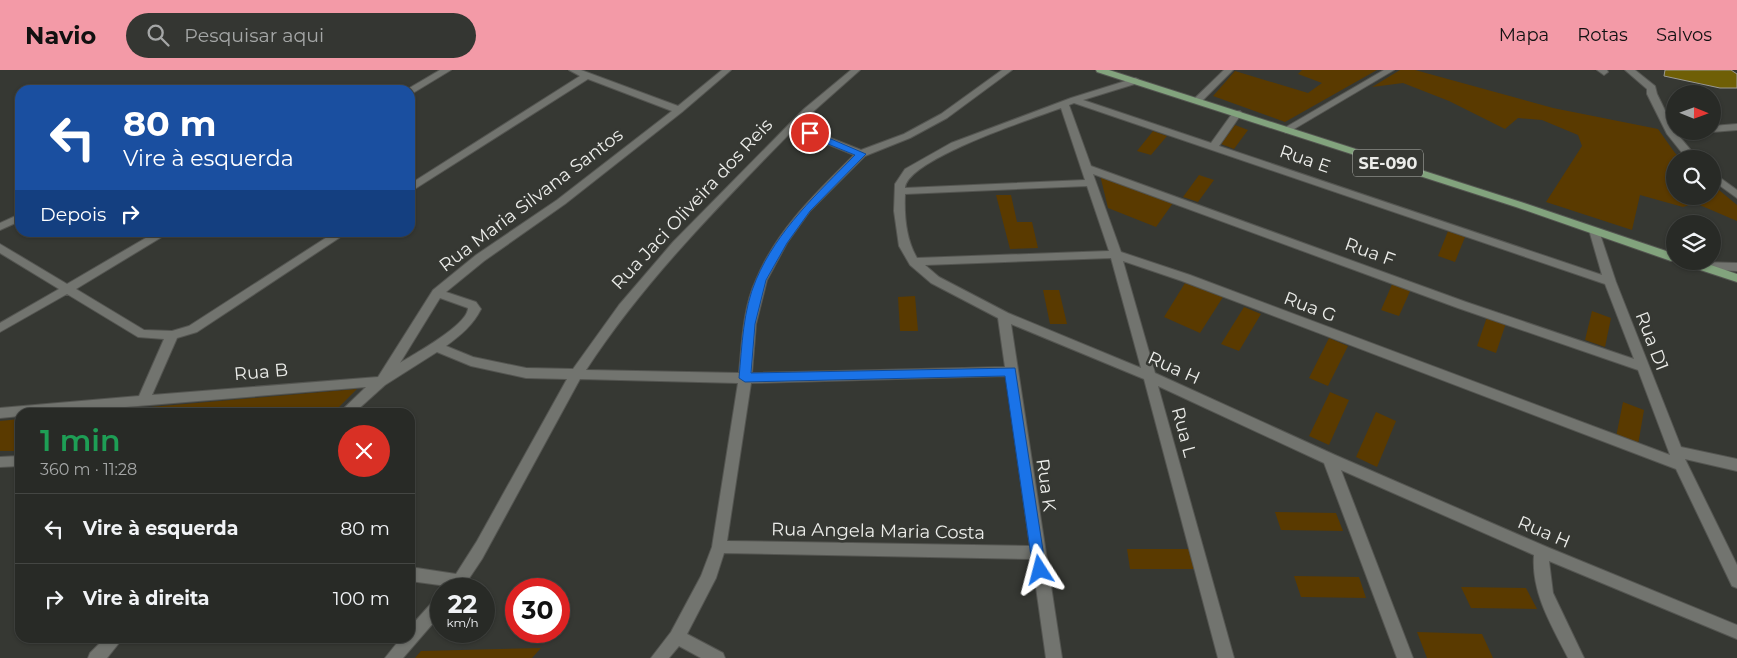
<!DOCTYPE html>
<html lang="pt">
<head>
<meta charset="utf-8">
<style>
  :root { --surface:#282a26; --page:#343632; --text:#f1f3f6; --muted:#a5a7a7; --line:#444643; --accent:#f39aa7 }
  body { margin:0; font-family:Montserrat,sans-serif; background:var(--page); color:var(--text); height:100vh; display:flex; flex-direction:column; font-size:19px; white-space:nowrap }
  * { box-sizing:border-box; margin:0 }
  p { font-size:16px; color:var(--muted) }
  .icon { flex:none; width:28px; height:28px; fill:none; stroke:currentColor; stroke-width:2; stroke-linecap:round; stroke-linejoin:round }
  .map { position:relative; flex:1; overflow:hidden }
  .panel { position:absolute; left:15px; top:338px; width:400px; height:235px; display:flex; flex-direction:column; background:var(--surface); border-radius:15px; box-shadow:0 1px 4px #0004,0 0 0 1px var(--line) }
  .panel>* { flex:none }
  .guide { position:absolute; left:15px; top:15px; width:400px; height:152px; border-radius:15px; box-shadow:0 1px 4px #0004,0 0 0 1px var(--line); background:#1a4fa0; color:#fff; overflow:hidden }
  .needle { width:32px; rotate:91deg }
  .buttons { position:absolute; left:1666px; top:15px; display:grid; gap:10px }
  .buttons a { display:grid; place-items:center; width:55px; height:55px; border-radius:50%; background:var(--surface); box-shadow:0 1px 4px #0004,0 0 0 1px var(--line); font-size:25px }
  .speed { position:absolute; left:430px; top:508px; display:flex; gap:10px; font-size:25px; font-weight:700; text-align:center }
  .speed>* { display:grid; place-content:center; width:65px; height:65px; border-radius:50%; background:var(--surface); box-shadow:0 1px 4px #0004,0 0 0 1px var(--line); line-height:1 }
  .speed small { font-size:12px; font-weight:400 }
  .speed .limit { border:8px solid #d22; background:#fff; color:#111 }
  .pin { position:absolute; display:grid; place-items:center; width:42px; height:42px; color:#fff; margin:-21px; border:2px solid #fff; border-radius:50%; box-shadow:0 1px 5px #0007 }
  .me { position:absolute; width:55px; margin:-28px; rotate:351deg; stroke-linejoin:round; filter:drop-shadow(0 0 4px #0008) }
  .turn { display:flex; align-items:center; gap:18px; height:105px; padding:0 25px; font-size:22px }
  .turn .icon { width:65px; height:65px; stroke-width:2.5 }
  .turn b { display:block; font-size:35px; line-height:42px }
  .then { display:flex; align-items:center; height:48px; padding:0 25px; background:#0003; gap:10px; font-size:19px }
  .round { display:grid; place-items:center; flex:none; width:52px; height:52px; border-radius:26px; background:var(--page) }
  .summary { display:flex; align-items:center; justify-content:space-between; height:85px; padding:0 25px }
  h1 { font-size:30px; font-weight:600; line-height:38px; color:#1e9e55 }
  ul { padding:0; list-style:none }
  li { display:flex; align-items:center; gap:15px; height:70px; padding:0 25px; border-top:1px solid var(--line) }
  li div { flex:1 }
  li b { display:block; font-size:19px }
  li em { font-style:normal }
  header { display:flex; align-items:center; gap:30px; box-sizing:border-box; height:70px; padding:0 25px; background:var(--accent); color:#111 }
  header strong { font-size:24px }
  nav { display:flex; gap:28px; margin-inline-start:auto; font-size:18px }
  .search { width:350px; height:45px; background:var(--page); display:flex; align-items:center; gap:12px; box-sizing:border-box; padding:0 18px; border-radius:28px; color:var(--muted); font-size:19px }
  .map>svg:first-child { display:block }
</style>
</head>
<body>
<header>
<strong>Navio</strong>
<div class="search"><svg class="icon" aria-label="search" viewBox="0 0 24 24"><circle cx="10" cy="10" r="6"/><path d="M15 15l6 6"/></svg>Pesquisar aqui</div>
<nav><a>Mapa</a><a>Rotas</a><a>Salvos</a></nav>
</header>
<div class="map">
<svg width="1737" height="588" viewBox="0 0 1737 588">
  <rect width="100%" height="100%" fill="#363833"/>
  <g fill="#5a3a00">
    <polygon points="1302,0 1377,0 1285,52 1213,26 1235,1 1308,23 1322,13 1298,4"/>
    <polygon points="1400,0 1415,0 1553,38 1658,59 1675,83 1681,89 1675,89 1675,126 1712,126 1713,115 1737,135 1737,151 1695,133 1683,137 1640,125 1632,160 1546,132 1582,76 1578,65 1542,50 1518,48 1505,59 1449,31 1403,13 1372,17"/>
    <polygon points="1235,55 1248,60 1234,79 1221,74"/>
    <polygon points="1153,61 1167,66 1151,85 1137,81"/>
    <polygon points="1100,105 1173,133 1156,157 1108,138"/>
    <polygon points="1199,105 1214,110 1198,132 1183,127"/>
    <polygon points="996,125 1011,125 1017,152 1032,152 1038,178 1010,179"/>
    <polygon points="1448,161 1465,167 1455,192 1438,186"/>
    <polygon points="1393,212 1411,219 1399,246 1381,240"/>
    <polygon points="1185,213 1223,227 1200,263 1164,247"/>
    <polygon points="1043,220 1059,220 1067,254 1050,254"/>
    <polygon points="915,226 918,261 900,261 898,227"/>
    <polygon points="1244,237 1261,244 1239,281 1221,274"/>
    <polygon points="1592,241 1611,248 1605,277 1585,270"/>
    <polygon points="1487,247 1506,253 1496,283 1477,276"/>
    <polygon points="1329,268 1348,276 1328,316 1309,308"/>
    <polygon points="357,319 334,342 94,342"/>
    <polygon points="1330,322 1349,330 1329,375 1309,366"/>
    <polygon points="1623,332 1644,340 1638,375 1616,367"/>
    <polygon points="1376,342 1396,351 1377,397 1356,387"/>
    <polygon points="20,349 20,381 0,381 0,351"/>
    <polygon points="1275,442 1336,443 1343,461 1281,460"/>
    <polygon points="1127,479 1189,479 1194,499 1130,499"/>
    <polygon points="1294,506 1359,507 1366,528 1301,527"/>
    <polygon points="1461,517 1526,518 1537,539 1471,538"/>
    <polygon points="1417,562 1482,564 1493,588 1427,588"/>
    <polygon points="541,578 532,588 415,588 421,581"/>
  </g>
  <polygon fill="#6f5f06" stroke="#9a9994" points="1665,0 1731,0 1737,4 1737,18 1720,18 1664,6"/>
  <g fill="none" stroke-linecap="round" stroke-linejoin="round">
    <g stroke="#545551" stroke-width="2">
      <g id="street">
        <polygon points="440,0 451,0 413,23 410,24 410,20 406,20"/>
        <path d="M569,0H581L678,36L722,0H731L682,42L565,134L484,191L446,222L476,232L481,239C473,255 461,265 446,276L473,287L526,298L573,299L619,235L673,172L804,39L851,0H860L798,55L861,80L904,64L941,44L1002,0H1012L947,48L910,68L865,86L810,141L787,173L767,210L756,254L752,303L1005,297L998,248L931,213L910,195L899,176L894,141L895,114L905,99L951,73L1071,28L1135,8L1138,9V13L1083,30L1211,73L1234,41H1240L1242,43L1219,76L1602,205L1589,160L1590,158H1598L1616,212L1681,377L1737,389V401L1685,389L1737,495V518L1732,516L1676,399L1182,211L1123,191L1155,303L1335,385L1547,477L1737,555V569L1549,491L1553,523L1584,588H1568C1552,556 1531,523 1534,485L1341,400L1413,588H1397L1324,393L1158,316L1234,588H1218L1144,309L1011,254L1062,588H1046L1032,489L724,483L716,508L687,564L723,583L725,588H701L679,576L669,588H651L671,562L701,506L712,477L738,313L580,309L482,489L462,519H446L447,516L410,511V497L456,504L477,471L567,309L526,308L471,296L437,282L385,315L355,342H340L366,317L65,342H20V346L0,348V338L139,326L164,269L138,267L67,224L0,262V253L59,219L0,183V174L67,214L156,162H170L76,219L144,260L172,261L189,256L335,162H348L197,262L177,268L152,325L378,307L433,220L476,185L557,130L672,41L588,9L410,122V114L580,6ZM1074,33L1605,214L1634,289L1466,232L1091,96L1069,35ZM1061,38L1085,110L905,118C907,89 1034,48 1061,38ZM793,60L854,85C817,122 777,159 756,210C743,238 742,272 739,303L586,300C644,211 719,136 793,60ZM1093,104L1458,238L1638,300L1670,385L1190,205L1121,182ZM1087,116L1109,181L917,188C906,169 904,146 905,124ZM1111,188L1141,298L1008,243L939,207L925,195ZM440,228L468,238C468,255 414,284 400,293ZM1006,306L1030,476L727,471L751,313Z"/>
        <polygon points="1224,0 1233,0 1200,33 1194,33 1194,29"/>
        <polygon points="1384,0 1394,0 1289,62 1286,63 1281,60"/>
        <polygon points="1597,0 1607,0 1608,2 1604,5"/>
        <polygon points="1625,0 1635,0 1655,16 1657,24 1675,61 1700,61 1695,64 1679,66 1698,89 1687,89 1667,64 1647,24 1647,19"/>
        <polygon points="1737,54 1737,60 1712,62 1709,61 1712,61 1712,56"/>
        <polygon points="1712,102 1737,120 1737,128 1712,110"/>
        <polygon points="20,144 20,151 0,160 0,153"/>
        <polygon points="1700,192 1737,193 1737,201 1696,199 1694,196"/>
        <polygon points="20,386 20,396 0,397 0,387"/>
        <polygon points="441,526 441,544 403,588 385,588 401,568 410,568 410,557 436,528"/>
        <polygon points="105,568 123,568 107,588 88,588 90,583"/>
      </g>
    </g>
    <g stroke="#545551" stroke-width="2">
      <g id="primary">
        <polygon points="1096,0 1109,0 1524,133 1675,184 1675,191 1677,191 1671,191 1516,137 1097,2"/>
        <polygon points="1681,191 1699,191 1737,204 1737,212 1682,194"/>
      </g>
    </g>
    <use href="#street" fill="#72746f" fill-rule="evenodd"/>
    <use href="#primary" fill="#82a37d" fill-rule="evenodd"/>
  </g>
  <path fill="#1a73e8" stroke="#114b97" d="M810,60L866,84L810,141L787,173L766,210L755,254L751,303L1015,298L1046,500L1044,504L1040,506L1035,504L1033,500L1005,306L745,312L739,308C742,276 743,240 756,210C777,160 818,123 855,85L806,65V61Z"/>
  <g text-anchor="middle" stroke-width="5" stroke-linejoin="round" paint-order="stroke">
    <rect fill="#363833" stroke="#b5b7b3" stroke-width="1" x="1353" y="79.5" width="70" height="27" rx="4"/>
    <g font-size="16" font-weight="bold" fill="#ecedea">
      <text x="1388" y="99">SE-090</text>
    </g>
    <g font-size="18" fill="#ecedea" stroke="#363833">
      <text transform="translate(1305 89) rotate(19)" y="6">Rua E</text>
      <text transform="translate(531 130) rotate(-37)" y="6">Rua Maria Silvana Santos</text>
      <text transform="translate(692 134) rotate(-47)" y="6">Rua Jaci Oliveira dos Reis</text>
      <text transform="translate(1370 182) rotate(20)" y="6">Rua F</text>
      <text transform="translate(1310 237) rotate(21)" y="6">Rua G</text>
      <text transform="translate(1652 271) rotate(69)" y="6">Rua D1</text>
      <text transform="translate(1174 298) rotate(24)" y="6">Rua H</text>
      <text transform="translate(261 302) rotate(-5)" y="6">Rua B</text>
      <text transform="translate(1184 362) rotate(75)" y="6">Rua L</text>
      <text transform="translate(1046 415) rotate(82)" y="6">Rua K</text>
      <text transform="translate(878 461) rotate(1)" y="6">Rua Angela Maria Costa</text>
      <text transform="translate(1544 462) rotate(23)" y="6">Rua H</text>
    </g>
  </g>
</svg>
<div class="buttons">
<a><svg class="needle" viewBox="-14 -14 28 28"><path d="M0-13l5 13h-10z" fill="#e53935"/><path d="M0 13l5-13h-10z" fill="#a5a7a7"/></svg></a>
<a><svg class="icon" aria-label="search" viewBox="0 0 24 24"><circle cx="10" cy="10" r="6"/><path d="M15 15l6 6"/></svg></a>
<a><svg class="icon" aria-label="layers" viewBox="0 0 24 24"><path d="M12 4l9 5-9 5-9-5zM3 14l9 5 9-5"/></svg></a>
</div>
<div class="speed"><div>22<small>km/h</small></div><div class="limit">30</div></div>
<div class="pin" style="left:810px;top:63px;background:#d93025"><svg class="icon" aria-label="arrive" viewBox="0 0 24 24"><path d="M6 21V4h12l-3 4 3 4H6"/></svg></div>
<svg class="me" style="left:1040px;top:500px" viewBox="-20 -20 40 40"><path d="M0-17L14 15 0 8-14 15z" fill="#1a73e8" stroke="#fff" stroke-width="4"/></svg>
<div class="guide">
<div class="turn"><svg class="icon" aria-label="left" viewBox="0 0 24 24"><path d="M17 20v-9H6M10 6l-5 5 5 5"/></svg><div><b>80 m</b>Vire à esquerda</div></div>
<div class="then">Depois<svg class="icon" aria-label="right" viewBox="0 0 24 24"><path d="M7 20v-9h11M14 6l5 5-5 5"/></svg></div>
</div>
<section class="panel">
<div class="summary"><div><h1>1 min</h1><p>360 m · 11:28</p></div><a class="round" style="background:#d93025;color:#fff"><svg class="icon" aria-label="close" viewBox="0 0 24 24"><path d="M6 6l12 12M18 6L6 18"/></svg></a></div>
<ul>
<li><svg class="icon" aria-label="left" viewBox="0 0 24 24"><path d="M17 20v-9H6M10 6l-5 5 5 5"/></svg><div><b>Vire à esquerda</b></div><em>80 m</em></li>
<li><svg class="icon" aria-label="right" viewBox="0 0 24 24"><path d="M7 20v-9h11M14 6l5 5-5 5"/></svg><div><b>Vire à direita</b></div><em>100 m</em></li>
</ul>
</section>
</div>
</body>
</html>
